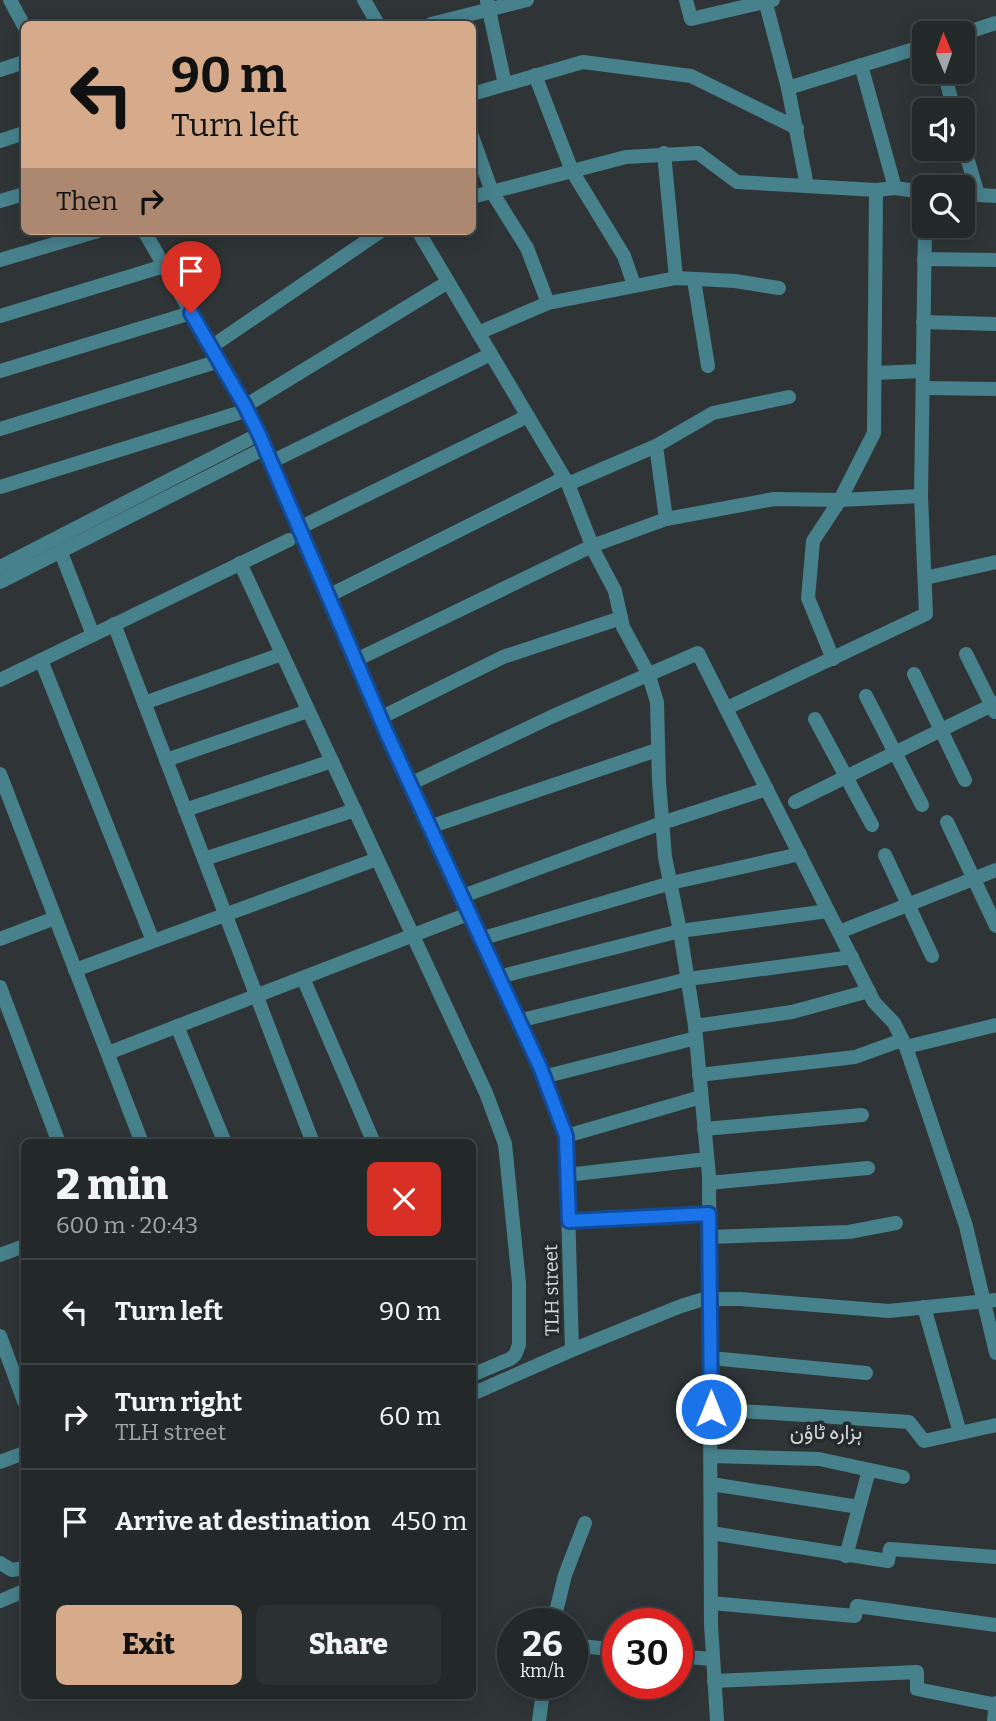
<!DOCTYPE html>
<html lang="en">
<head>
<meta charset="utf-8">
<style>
  :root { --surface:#232829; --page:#2b3031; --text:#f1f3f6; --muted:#a3a6a8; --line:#404446; --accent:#d6ab8b }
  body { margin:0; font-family:Bitter,Vazirmatn,serif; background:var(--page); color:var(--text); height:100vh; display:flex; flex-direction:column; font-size:26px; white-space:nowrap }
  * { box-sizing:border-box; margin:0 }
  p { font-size:23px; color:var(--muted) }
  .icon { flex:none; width:38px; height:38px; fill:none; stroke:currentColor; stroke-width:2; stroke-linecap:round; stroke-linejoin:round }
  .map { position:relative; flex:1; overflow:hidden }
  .side { position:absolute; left:21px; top:1139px; width:455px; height:560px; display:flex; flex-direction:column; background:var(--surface); border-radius:10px; box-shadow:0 4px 18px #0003,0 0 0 2px var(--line) }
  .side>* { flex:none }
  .banner { position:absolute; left:21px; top:21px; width:455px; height:214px; border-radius:10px; box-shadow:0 4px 18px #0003,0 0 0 2px var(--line); background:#d6ab8b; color:#111; overflow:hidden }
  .needle { width:46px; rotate:358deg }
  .controls { position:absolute; left:912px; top:21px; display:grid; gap:14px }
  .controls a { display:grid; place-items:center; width:63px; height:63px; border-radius:10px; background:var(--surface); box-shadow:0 4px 18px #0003,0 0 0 2px var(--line); font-size:35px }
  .speed { position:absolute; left:497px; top:1608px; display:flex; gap:14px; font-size:35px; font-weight:700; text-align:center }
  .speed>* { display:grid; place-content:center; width:91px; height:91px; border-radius:50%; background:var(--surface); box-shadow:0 4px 18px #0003,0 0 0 2px var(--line); line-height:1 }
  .speed small { font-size:18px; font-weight:400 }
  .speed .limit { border:10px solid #d22; background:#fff; color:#111 }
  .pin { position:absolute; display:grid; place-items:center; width:60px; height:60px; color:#fff; margin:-72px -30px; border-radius:50% 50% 50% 0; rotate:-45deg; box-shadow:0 0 7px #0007 }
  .pin .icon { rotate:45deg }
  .me { position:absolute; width:77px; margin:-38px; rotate:0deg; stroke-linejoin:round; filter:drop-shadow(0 0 5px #0008) }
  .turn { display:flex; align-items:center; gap:24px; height:147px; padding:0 35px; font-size:32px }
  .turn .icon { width:91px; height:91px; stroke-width:2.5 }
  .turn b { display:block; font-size:49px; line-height:60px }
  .then { display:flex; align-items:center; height:66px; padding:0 35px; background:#0003; gap:14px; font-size:26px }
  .round { display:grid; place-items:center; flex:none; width:74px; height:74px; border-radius:10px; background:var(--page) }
  .headline { display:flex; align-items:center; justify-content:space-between; height:119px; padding:0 35px }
  h1 { font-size:42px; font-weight:800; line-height:52px }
  .button { display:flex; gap:14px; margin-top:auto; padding:14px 35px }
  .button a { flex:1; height:80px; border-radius:10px; background:var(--accent); color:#111; font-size:28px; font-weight:800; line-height:80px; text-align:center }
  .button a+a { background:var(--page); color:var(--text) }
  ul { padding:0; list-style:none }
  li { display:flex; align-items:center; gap:21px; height:105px; padding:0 35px; border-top:2px solid var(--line) }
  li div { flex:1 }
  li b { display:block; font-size:26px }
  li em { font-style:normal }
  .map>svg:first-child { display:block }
</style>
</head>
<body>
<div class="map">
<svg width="996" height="1721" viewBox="0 0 996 1721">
  <rect width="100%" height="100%" fill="#2f3537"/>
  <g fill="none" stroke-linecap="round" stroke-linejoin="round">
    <g stroke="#47818c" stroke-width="14">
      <polyline points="10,0 24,26"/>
      <polyline points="364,0 378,24"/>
      <polyline points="686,0 691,19 773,0"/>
      <polyline points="765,0 788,88 807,186"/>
      <polyline points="487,1 505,84"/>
      <polyline points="431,24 527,0"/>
      <polyline points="962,34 996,23"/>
      <polyline points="861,65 895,188"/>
      <polyline points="0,70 24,62"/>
      <polyline points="944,72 954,110"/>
      <polyline points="535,75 572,171 624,256 634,285"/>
      <polyline points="788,88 924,46"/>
      <polyline points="472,94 583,62 691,76 797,128"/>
      <polyline points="472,136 492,192 527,248 548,303"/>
      <polyline points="962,140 978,195"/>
      <polyline points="0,141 24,133"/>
      <polyline points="664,153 676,278"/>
      <polyline points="962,194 996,196"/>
      <polyline points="472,197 626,157 698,153 737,182 876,190 895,188 924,192"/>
      <polyline points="0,201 24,194"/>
      <polyline points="144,231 245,406 259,434 387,734 540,1067 566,1136 572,1350"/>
      <polyline points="418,231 568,484 595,553 615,591 623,627 648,673 657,702 659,782 665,857 680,931 695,1026 709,1176 711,1624 717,1721"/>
      <polyline points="924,259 996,260"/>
      <polyline points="0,260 98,231"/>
      <polyline points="694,280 708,366"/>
      <polyline points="0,316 164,266"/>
      <polyline points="923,322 996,324"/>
      <polyline points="478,333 548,303 676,278 735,281 779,288"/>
      <polyline points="211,347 381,231"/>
      <polyline points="0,371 191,313"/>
      <polyline points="875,373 922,371"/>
      <polyline points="923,388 996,389"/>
      <polyline points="245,406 448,282"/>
      <polyline points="0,429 219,361"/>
      <polyline points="656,446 666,519"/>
      <polyline points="271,462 491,354"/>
      <polyline points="568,484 656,446 713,413 789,397"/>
      <polyline points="0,487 248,410"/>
      <polyline points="299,528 528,416"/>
      <polyline points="60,550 93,635"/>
      <polyline points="240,563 486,1093 505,1144 519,1283 519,1345 515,1355 510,1359 472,1375"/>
      <polyline points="0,567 259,434"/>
      <polyline points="925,578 996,562"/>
      <polyline points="0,582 265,448"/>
      <polyline points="328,596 564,478"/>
      <polyline points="114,624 313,1143"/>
      <polyline points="966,654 995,712"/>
      <polyline points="833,659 808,598 813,541 840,500 874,433 876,190"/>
      <polyline points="41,660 153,941"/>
      <polyline points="356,660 592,546 666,519 774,499 840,500 921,496"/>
      <polyline points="914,674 965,780"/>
      <polyline points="0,680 289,540"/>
      <polyline points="866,696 922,805"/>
      <polyline points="144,703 282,654"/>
      <polyline points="727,708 926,614 921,496 925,226"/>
      <polyline points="380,718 503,657 621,618"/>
      <polyline points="815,719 872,825"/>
      <polyline points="166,760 308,711"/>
      <polyline points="0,774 142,1143"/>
      <polyline points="410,784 551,717 698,653 874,1002 894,1023 906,1047 966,1226 996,1353"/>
      <polyline points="795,802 996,703"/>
      <polyline points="185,810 332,761"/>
      <polyline points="947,822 996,926"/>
      <polyline points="429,827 657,750"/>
      <polyline points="885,855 932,956"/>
      <polyline points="204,859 355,810"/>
      <polyline points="460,897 662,823 767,789"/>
      <polyline points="839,932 996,870"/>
      <polyline points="0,939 55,918"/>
      <polyline points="480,939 671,883 800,854"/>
      <polyline points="75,970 377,859"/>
      <polyline points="498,977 680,931 828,911"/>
      <polyline points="303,978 374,1143"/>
      <polyline points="0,987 59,1143"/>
      <polyline points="518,1021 688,979 852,957"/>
      <polyline points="177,1026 225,1143"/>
      <polyline points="695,1026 792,1012 869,991"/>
      <polyline points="906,1047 996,1025"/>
      <polyline points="108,1053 468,914"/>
      <polyline points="699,1075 855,1057 902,1040"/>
      <polyline points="543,1077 696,1038"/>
      <polyline points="704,1129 862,1115"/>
      <polyline points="566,1136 701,1097"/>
      <polyline points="567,1175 707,1159"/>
      <polyline points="709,1183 868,1168"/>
      <polyline points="569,1221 709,1214"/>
      <polyline points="710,1237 849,1232 896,1223"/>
      <polyline points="0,1255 24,1246"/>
      <polyline points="924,1307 960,1433"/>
      <polyline points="0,1336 24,1401"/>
      <polyline points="711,1358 866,1373"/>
      <polyline points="472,1394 572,1350 681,1306 704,1299 740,1299 889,1311 996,1300"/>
      <polyline points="711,1409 909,1422 924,1441 996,1425"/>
      <polyline points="711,1456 819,1459 903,1477"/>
      <polyline points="0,1462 24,1453"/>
      <polyline points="711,1484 859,1507"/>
      <polyline points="711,1533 888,1561 890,1549 996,1557"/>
      <polyline points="846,1556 869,1470"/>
      <polyline points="0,1563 12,1570 24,1568"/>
      <polyline points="0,1601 24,1591"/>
      <polyline points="711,1603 855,1616 857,1606 996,1625"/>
      <polyline points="553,1624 565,1575 585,1523"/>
      <polyline points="572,1645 618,1650"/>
      <polyline points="677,1656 712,1659"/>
      <polyline points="714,1681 917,1672 917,1689 996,1705"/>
      <polyline points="539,1721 544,1684"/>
      <polyline points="994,1721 996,1703"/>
    </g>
  </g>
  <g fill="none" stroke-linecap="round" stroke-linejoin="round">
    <g stroke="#114b97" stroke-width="18">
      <polyline id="route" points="191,313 245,406 259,434 387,734 540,1067 566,1136 569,1221 709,1214 711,1409"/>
    </g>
    <use href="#route" stroke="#1a73e8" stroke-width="12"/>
  </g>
  <g text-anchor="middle" stroke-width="7" stroke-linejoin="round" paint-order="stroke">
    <g font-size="19" fill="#d9ddde" stroke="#252b2d">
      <text transform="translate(551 1290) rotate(-91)" y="7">TLH street</text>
    </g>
    <g font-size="21" fill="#d1d9db" stroke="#252b2d">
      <text x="826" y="1439">ہزارہ ٹاؤن</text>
    </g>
  </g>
</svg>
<div class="controls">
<a><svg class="needle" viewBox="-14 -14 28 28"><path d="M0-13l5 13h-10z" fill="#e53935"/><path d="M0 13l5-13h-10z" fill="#a3a6a8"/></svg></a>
<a><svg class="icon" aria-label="sound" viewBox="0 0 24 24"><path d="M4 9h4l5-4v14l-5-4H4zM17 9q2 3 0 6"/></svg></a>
<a><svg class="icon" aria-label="search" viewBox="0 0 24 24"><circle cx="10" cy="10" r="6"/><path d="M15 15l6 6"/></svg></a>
</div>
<div class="speed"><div>26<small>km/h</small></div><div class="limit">30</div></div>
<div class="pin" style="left:191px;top:313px;background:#d93025"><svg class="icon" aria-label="arrive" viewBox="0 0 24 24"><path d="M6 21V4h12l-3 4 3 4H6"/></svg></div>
<svg class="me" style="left:711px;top:1409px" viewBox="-20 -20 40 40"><circle r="17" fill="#1a73e8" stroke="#fff" stroke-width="3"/><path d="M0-11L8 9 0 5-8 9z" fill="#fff"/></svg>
<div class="banner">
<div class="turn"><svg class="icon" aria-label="left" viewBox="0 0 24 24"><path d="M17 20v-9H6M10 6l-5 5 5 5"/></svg><div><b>90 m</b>Turn left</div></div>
<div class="then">Then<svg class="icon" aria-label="right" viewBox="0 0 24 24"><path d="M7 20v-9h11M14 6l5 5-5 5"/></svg></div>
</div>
<section class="side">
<div class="headline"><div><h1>2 min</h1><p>600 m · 20:43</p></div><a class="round" style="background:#d93025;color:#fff"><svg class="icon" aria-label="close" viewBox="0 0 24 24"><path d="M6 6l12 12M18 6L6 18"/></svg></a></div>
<ul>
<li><svg class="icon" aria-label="left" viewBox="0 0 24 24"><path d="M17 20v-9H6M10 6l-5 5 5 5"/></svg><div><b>Turn left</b></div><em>90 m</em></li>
<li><svg class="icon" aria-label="right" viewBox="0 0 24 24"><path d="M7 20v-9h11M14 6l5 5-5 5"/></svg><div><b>Turn right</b><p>TLH street</p></div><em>60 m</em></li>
<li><svg class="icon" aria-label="arrive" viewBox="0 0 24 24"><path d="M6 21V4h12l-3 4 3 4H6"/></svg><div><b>Arrive at destination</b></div><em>450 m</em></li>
</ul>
<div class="button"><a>Exit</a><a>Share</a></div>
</section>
</div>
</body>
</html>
